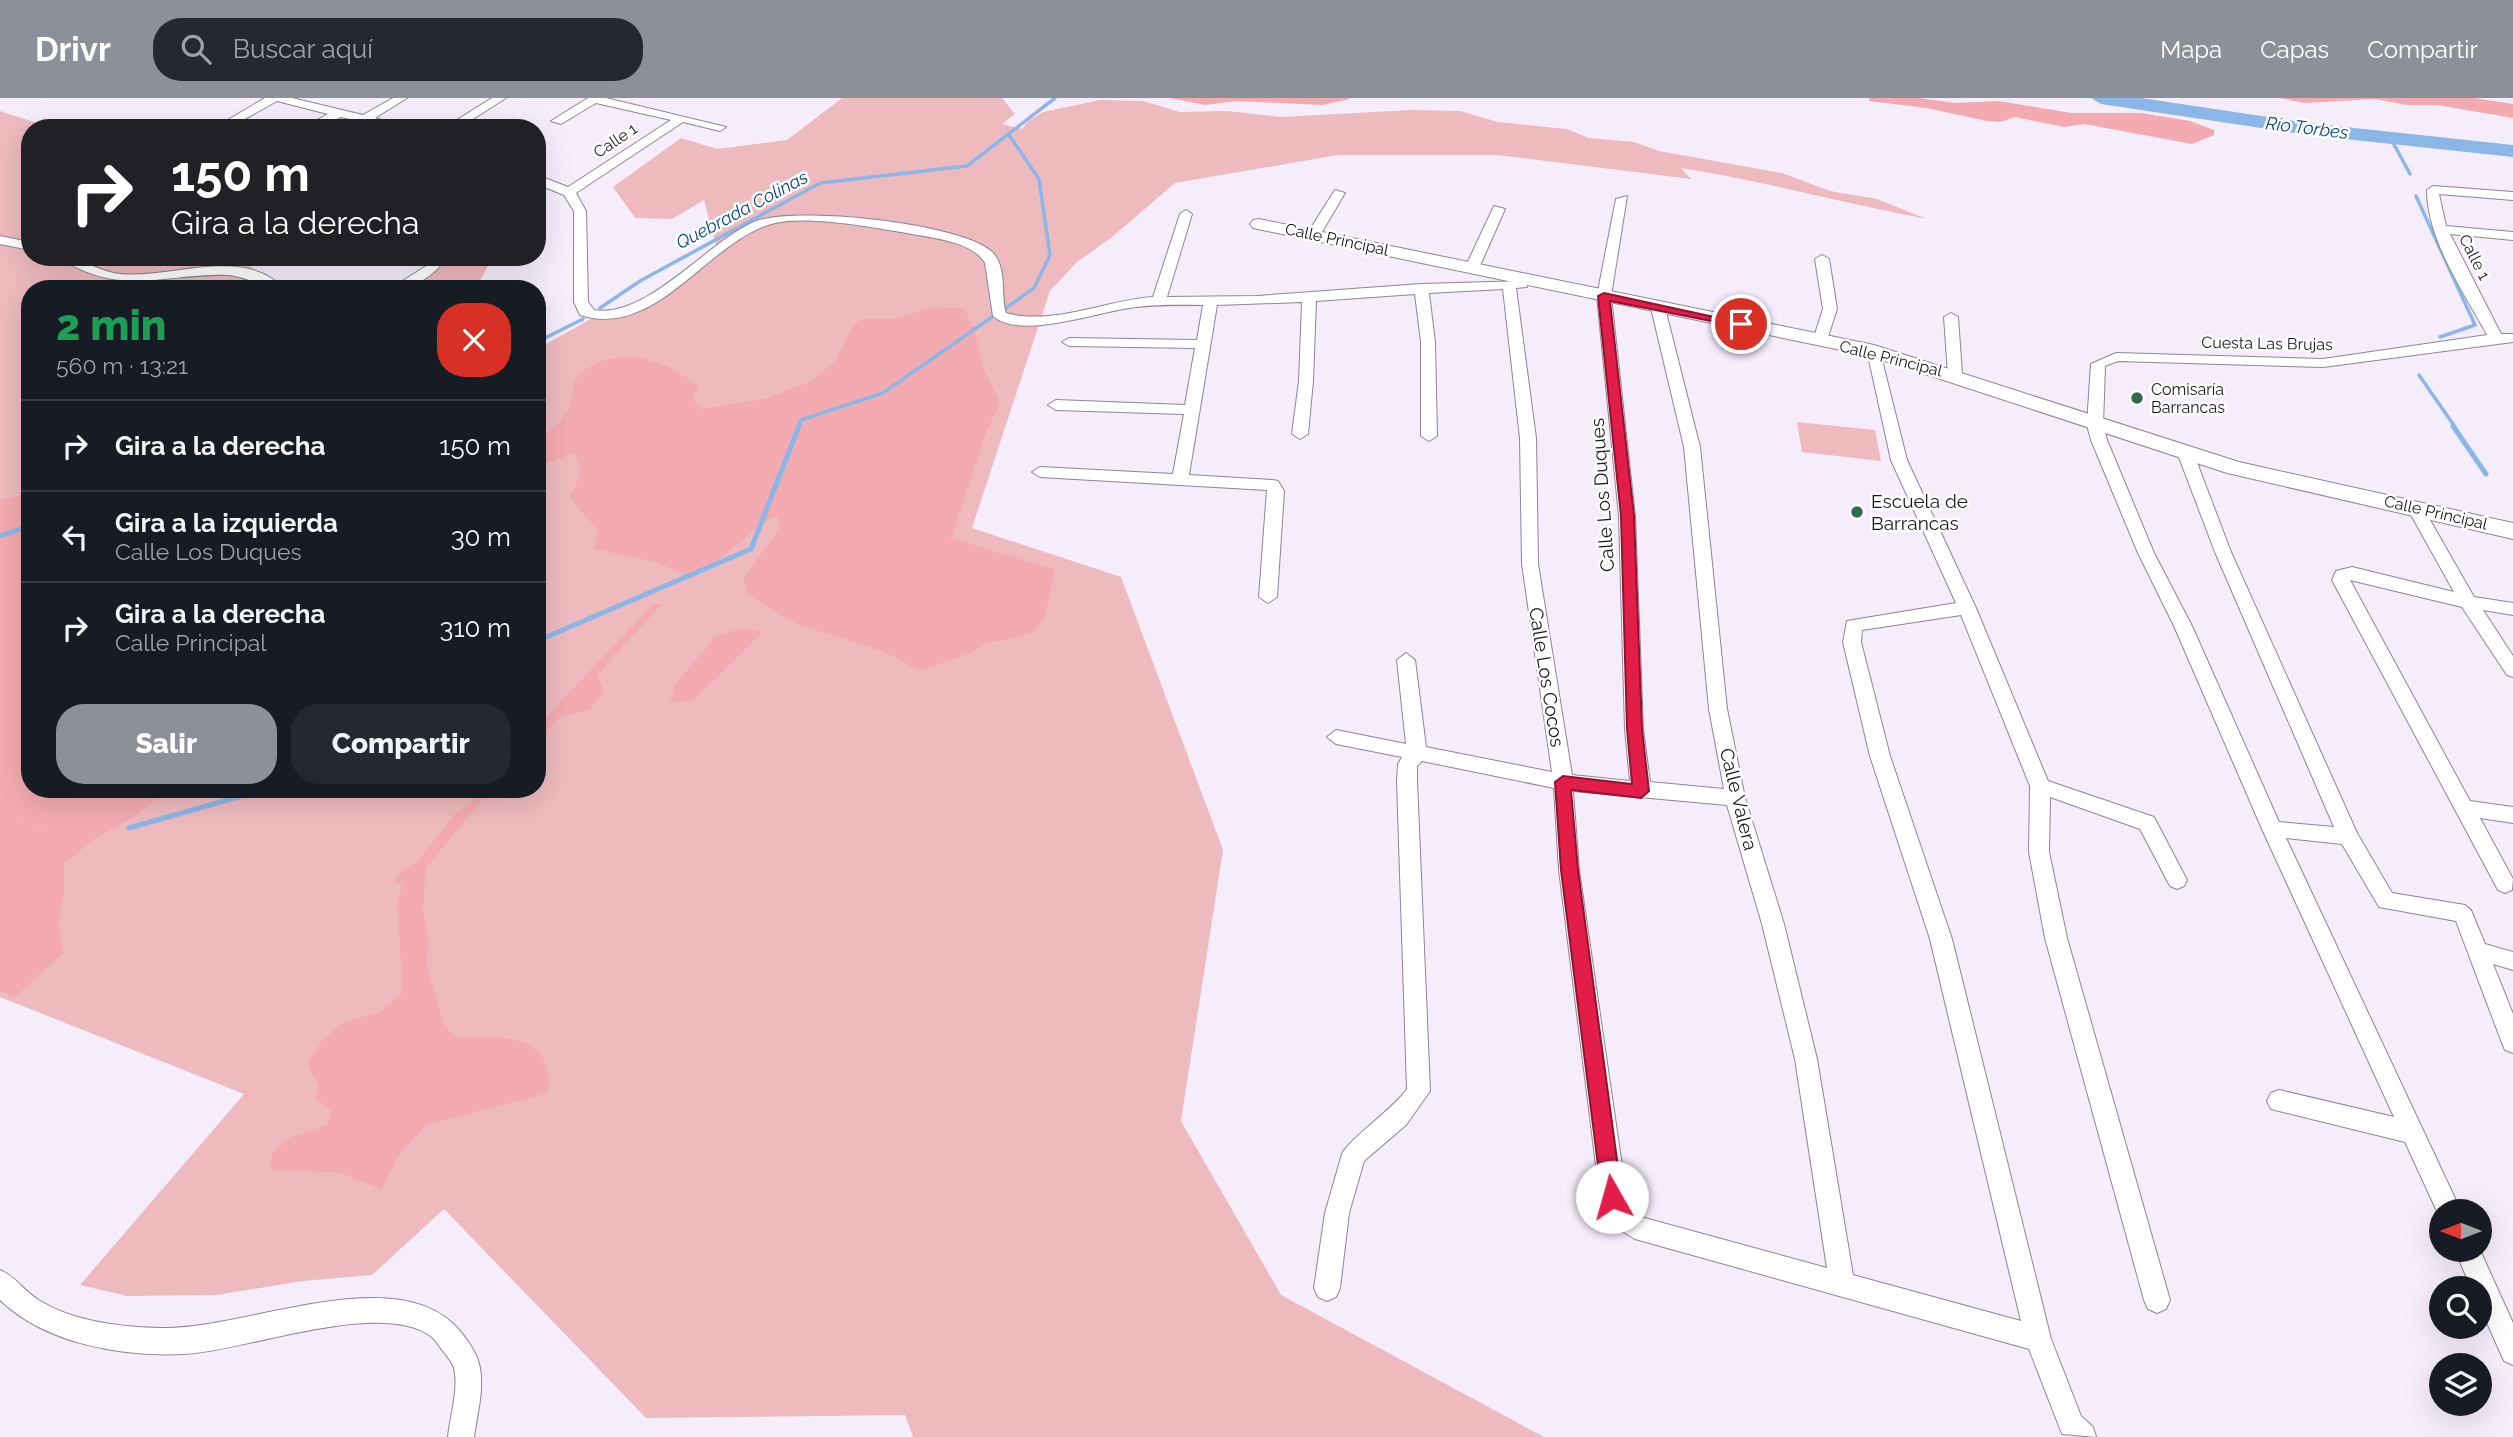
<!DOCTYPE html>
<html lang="es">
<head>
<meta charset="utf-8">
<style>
  :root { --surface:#171b24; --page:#242831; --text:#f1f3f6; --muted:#9ea1a6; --line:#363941; --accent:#8c9099 }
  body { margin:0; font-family:Raleway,sans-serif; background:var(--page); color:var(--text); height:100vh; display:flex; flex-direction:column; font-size:26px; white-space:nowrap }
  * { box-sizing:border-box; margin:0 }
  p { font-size:23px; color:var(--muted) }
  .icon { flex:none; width:38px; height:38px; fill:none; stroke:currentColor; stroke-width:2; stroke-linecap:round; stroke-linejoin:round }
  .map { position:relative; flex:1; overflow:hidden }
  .side { position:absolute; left:21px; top:182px; width:525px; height:518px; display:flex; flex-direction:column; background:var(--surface); border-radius:28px; box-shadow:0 7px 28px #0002 }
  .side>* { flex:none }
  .banner { position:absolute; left:21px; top:21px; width:525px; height:147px; border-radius:28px; box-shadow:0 7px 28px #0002; background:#202124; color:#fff; overflow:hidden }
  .needle { width:46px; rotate:270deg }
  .tools { position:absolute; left:2429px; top:1101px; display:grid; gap:14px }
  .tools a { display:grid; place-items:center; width:63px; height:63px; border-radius:50%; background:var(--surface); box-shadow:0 7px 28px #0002; font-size:35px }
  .pin { position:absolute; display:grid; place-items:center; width:60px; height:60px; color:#fff; margin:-30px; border:4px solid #fff; border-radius:50%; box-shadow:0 2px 7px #0007 }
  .me { position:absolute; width:77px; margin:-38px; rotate:353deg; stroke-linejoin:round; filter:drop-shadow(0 0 5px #0008) }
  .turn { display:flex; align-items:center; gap:24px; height:147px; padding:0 35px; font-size:32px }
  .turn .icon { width:91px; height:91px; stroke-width:2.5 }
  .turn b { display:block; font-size:49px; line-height:60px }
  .round { display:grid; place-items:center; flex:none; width:74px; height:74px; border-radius:28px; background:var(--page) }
  .headline { display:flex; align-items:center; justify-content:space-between; height:119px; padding:0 35px }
  h1 { font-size:42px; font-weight:800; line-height:52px; color:#1e9e55 }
  .action { display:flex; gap:14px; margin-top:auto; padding:14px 35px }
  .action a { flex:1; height:80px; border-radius:28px; background:var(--accent); color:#fff; font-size:28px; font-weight:800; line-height:80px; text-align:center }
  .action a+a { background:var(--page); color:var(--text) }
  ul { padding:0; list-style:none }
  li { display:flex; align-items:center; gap:21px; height:91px; padding:0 35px; border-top:2px solid var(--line) }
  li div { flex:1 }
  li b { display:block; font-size:26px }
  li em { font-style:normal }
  header { display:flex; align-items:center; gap:42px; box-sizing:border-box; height:98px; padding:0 35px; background:var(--accent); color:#fff }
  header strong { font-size:33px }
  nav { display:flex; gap:38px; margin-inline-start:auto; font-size:24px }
  .search { width:490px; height:63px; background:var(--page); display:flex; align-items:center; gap:18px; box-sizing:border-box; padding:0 24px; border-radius:28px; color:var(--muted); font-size:26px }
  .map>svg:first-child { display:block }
</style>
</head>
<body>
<header>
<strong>Drivr</strong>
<div class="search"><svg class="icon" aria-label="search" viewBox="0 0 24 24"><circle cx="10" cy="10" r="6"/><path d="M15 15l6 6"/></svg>Buscar aquí</div>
<nav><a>Mapa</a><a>Capas</a><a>Compartir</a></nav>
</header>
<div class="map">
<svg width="2513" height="1339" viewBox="0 0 2513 1339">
  <rect width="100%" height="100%" fill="#f6edfc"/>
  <g fill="#eebabe">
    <path d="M842,0H1002L1015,16L1002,26L1022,31L1028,23L1043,14L1100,2L1143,3L1180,14L1227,13L1281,19L1411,12L1460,13L1498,24L1567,31L1589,40L1634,44L1659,53L1782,75L1830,93L1877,101L1927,121C1845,106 1764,83 1681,70L1691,81L1497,57H1338L1175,85L1111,140L1077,164L1050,193L972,430L1121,479L1223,752L1181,1023L1281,1197L1544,1339H913L905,1317L646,1320L444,1111L372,1177L303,1183L216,1197L127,1198L80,1187L244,996L0,899V13L52,30H30V159H241C253,173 266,178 279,191H30V691H537V251L598,217L641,206L717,152L704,102L672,121L635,120L613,89L681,40L717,51L787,42Z"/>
    <polygon points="438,159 493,159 475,191 393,191"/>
    <polygon points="1797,324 1875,332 1881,363 1802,354"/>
  </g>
  <g fill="#f3aab0">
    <polygon points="1169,0 1347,0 1350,1 1322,7 1236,3 1205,7"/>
    <polygon points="1869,0 1919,0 1955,5 1999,3 2072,15 2141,15 2190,23 2214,32 2214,37 2192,46 2084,26 2064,29 2015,19 2000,24 1987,23 1926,10 1869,3"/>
    <polygon points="2280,0 2474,0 2513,6 2513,20 2437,7 2408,7 2374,1 2304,5"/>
    <path d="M964,210L974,232L984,272L1000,304L983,343L951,440L1055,472L1045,518L1035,533L1012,541L986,545L967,556L920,573L882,553L797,526L747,496L744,480L779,431L778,417C744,433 725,464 692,480L656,464L594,451L599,434C589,420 577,413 570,397C580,381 584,371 574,355L537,369V340C559,332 576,305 573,283C606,244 665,258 698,289L693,301L702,311L768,300L811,283L835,263L855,225L865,221H895L924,211Z"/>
    <polygon points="30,395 30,691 166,691 137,717 97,739 64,766 64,795 58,825 64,854 15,899 0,893 0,402"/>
    <polygon points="653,506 662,506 597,577 604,593 590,612 562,618 537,641 537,629"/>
    <polygon points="740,531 764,533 693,602 671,605 675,587 716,538"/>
    <path d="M483,691H491L425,771L423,810L428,844L427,868L444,927L457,940C491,940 544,932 548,978C548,985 550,988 548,995L426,1027L401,1054L381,1091L337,1074L270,1072L272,1055L289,1040L327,1027L332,1012L315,1001L319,990L308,966L321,944L342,925L380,914L402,895L398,805L402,787L393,785L399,776L419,762L458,713L468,708Z"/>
  </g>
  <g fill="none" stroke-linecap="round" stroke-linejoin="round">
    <g stroke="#8ab6e8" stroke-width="3.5">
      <polyline points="2391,41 2410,76"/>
      <polyline points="2416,98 2475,227 2440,239"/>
      <polyline points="600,210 640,183 820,85 967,68 1055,0"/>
      <polyline points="1003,212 1034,190 1050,157 1039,81 1009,37"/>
      <polyline points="537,244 583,221"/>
      <polyline points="2419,277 2455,329"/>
      <polyline points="798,329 801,322 883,295 992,219"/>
    </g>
    <g stroke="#8ab6e8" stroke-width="5">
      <polyline points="2453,328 2486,376"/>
      <polyline points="0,438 30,428"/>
      <polyline points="537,543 751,451 799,328"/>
      <polyline points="129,730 266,691"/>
    </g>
    <polygon fill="#8ab6e8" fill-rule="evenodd" points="2091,0 2141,0 2308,25 2513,47 2513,59 2308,37 2101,6"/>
    <g stroke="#8e8593" stroke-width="2">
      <g id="street">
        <polygon points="265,0 292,0 363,17 393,0 407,0 375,20 408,30 386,30 341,19 319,30 303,30 328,16 277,3 229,30 214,30"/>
        <polygon points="492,0 506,0 459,30 444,30"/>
        <path d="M588,0H606L726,29L720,33L683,24L576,95L586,113L588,204L594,212C647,221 707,144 754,124C791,107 963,125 992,154C1008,170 1000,196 1006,215C1054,228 1106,202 1153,199L1180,116L1186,112L1192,116L1167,199L1257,198L1421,186L1527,183V189L1516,190L1536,340L1538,466L1572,677L1630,683L1625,631L1619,418L1597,198L1616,101L1627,98L1611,198L1635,418L1643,631L1650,684L1724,691L1709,611L1684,349L1651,210L1658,206L1665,210L1700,349L1727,611L1745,700L1784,826L1817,961L1853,1177L2021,1223L1930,841L1870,658L1843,544L1847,523L1956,505L1891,362L1867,253L1874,249L1879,250L1907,362L1976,510L2048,683L2154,719L2187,782L2184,788L2177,791L2170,788L2140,731L2050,699L2049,754L2067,840L2170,1202L2166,1211L2157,1215L2148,1211L2144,1202L2045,840L2029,754L2030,688L1961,517L1862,532L1861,544L1890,658L1952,841L2051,1241L2081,1318L2093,1329L2096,1339L2062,1336L2029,1251L1635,1141L1609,1125L1600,1099L1559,772L1554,690L1422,663L1417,668V683L1430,993L1406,1027L1364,1063L1349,1115L1340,1190L1336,1199L1327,1203L1318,1199L1314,1190L1325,1115L1342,1056C1349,1041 1393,1011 1407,991L1397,683L1398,666L1402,659L1336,646L1327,639L1336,632L1406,646L1397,562L1406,555L1415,562L1426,649L1552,674L1522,466L1520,340L1503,191L1429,195L1435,244L1437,338L1429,343L1421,338V244L1415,196L1316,203L1313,283L1308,336L1300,341L1292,336L1299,283L1302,204L1217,207L1189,377L1272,382L1278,383L1284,393L1277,499L1268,505L1259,499L1267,392L1040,379L1032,374L1040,369L1173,376L1184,316L1056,312L1048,307L1056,302L1185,307L1195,250L1069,248L1062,244L1069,240L1197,242L1203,207C1181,207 1159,206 1137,209C1102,212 1021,243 993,218L985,165C973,144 934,140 912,136C877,130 809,117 775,125C708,141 658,242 580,217L574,204V113L564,97L537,86V77L568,89L671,22L596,5L561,26L551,23ZM1573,693L1727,707L1762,826L1795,961L1827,1170L1641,1119L1628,1109L1579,772Z"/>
        <path d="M2433,88L2513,94V102L2439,96L2446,128L2513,134V142L2450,136L2501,236H2513V244L2323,269L2118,263L2105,268L2103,327L2107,342L2154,455L2192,528L2279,724L2334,729L2215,454L2177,354L2185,349L2193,354L2231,454L2357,735L2392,795L2465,807L2471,812L2485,846L2513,854V872L2493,866L2513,916V955L2505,952L2502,945L2456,823L2379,809L2342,746L2286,740L2461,1113H2441V1122L2405,1044L2271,1011L2267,1003L2271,995L2279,992L2394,1019L2262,731L2174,528L2138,455L2091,342L2087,327L2091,266L2116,255L2323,261L2487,237C2464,194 2427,142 2427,92Z"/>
        <polygon points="1335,92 1345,95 1319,139 1309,139 1307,136"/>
        <polygon points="1494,108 1505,111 1479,170 1467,173 1465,170"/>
        <polygon points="0,138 30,144 30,152 0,146"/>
        <polygon points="1822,157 1829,161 1837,211 1827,242 1820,246 1813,242 1823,211 1815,161"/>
        <path d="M58,159C82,159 98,174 121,176C171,181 244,147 284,191C263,191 248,178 227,177C176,175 131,194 82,172C74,168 65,165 58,159Z"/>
        <path d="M433,159H447C433,179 414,191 390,191L426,168Z"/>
        <polygon points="1951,215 1958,219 1962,276 1955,280 1948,276 1944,219"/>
        <polygon points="2414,403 2422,408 2474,499 2513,505 2513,517 2483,512 2513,558 2513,579 2507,577 2462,509 2350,482 2470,703 2513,709 2513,725 2480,720 2513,781 2512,792 2505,795 2498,792 2332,482 2336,473 2352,469 2454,494 2406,408"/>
        <polygon points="2455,1152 2480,1152 2513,1225 2513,1267 2504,1263 2480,1209 2480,1190 2471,1190"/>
        <path d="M0,1172C17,1179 26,1196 42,1204C76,1224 122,1229 160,1230C243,1233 399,1159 460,1233C469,1244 478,1257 480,1270C484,1293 477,1317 474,1339H448C450,1318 459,1292 454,1270C452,1264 447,1258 443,1253C439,1248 434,1240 429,1237C377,1202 245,1253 184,1256C122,1259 46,1246 0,1202Z"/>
      </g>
    </g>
    <g stroke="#8e8593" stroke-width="2">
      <polygon id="secondary" points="1259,121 1874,247 2239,364 2513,425 2513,441 2227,375 1870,258 1253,130 1250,126 1253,122"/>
    </g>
    <use href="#street" fill="#fff" fill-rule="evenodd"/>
    <use href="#secondary" fill="#fff" fill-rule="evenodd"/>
  </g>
  <polygon fill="#e11d48" stroke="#92132f" stroke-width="2" points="1604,195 1746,226 1741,229 1610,203 1634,418 1642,631 1649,693 1641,700 1571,692 1578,772 1622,1099 1619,1106 1612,1109 1605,1106 1602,1099 1561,772 1555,684 1563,678 1632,686 1627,631 1621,418 1598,198"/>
  <g fill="#33694f" stroke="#fff" stroke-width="2.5">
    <circle cx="2137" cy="300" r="7"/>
    <circle cx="1857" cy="414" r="7"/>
  </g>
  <g text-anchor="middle" stroke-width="5" stroke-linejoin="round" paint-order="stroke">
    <g font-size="16" fill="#1b181d" stroke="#fff">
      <text transform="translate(615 42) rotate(-34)" y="6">Calle 1</text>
      <text transform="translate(1337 141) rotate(12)" y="6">Calle Principal</text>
      <text transform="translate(2475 159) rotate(63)" y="6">Calle 1</text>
      <text transform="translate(2267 245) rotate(1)" y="6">Cuesta Las Brujas</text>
      <text transform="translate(1891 260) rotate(14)" y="6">Calle Principal</text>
      <text transform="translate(2436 414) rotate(13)" y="6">Calle Principal</text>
    </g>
    <g font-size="16" fill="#1b181d" stroke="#fff" text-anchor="start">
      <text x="2151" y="297">Comisaría<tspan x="2151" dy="18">Barrancas</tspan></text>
    </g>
    <g font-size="18" font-style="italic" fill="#054884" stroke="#fff">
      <text transform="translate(2307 30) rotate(7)" y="6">Río Torbes</text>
      <text transform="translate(742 112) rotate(-28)" y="6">Quebrada Colinas</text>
    </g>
    <g font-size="19" fill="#1b181d" stroke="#fff">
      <text transform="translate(1602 397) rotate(-94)" y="7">Calle Los Duques</text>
      <text transform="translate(1547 579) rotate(81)" y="7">Calle Los Cocos</text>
      <text transform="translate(1739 701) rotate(76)" y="7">Calle Valera</text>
    </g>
    <g font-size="19" fill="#1b181d" stroke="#fff" text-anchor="start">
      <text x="1871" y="410">Escuela de<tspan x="1871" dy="22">Barrancas</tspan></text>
    </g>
  </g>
</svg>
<div class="tools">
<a><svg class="needle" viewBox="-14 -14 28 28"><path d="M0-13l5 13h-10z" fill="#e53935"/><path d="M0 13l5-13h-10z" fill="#9ea1a6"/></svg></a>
<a><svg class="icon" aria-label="search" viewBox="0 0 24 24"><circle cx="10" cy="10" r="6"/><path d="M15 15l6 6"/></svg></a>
<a><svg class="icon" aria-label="layers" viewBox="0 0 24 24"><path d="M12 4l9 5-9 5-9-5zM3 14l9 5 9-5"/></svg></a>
</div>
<div class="pin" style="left:1741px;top:226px;background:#d93025"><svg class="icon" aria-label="arrive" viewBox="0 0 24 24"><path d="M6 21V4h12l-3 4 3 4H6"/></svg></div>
<svg class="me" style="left:1612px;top:1099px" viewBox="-20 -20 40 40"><circle r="19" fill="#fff"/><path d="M0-13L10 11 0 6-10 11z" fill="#e11d48"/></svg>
<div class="banner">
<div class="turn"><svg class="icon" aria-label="right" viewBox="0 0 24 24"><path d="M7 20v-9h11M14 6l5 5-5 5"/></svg><div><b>150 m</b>Gira a la derecha</div></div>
</div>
<section class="side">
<div class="headline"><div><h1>2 min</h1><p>560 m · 13:21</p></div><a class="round" style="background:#d93025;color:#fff"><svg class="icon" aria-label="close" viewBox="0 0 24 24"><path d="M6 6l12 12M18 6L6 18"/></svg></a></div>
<ul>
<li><svg class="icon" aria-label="right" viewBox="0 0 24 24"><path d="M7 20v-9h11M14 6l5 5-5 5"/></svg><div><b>Gira a la derecha</b></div><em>150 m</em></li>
<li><svg class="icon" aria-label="left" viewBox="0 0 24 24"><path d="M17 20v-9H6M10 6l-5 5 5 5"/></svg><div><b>Gira a la izquierda</b><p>Calle Los Duques</p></div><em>30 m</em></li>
<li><svg class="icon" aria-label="right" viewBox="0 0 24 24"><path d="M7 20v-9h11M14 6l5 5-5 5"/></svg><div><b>Gira a la derecha</b><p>Calle Principal</p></div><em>310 m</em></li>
</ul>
<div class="action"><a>Salir</a><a>Compartir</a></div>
</section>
</div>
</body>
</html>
